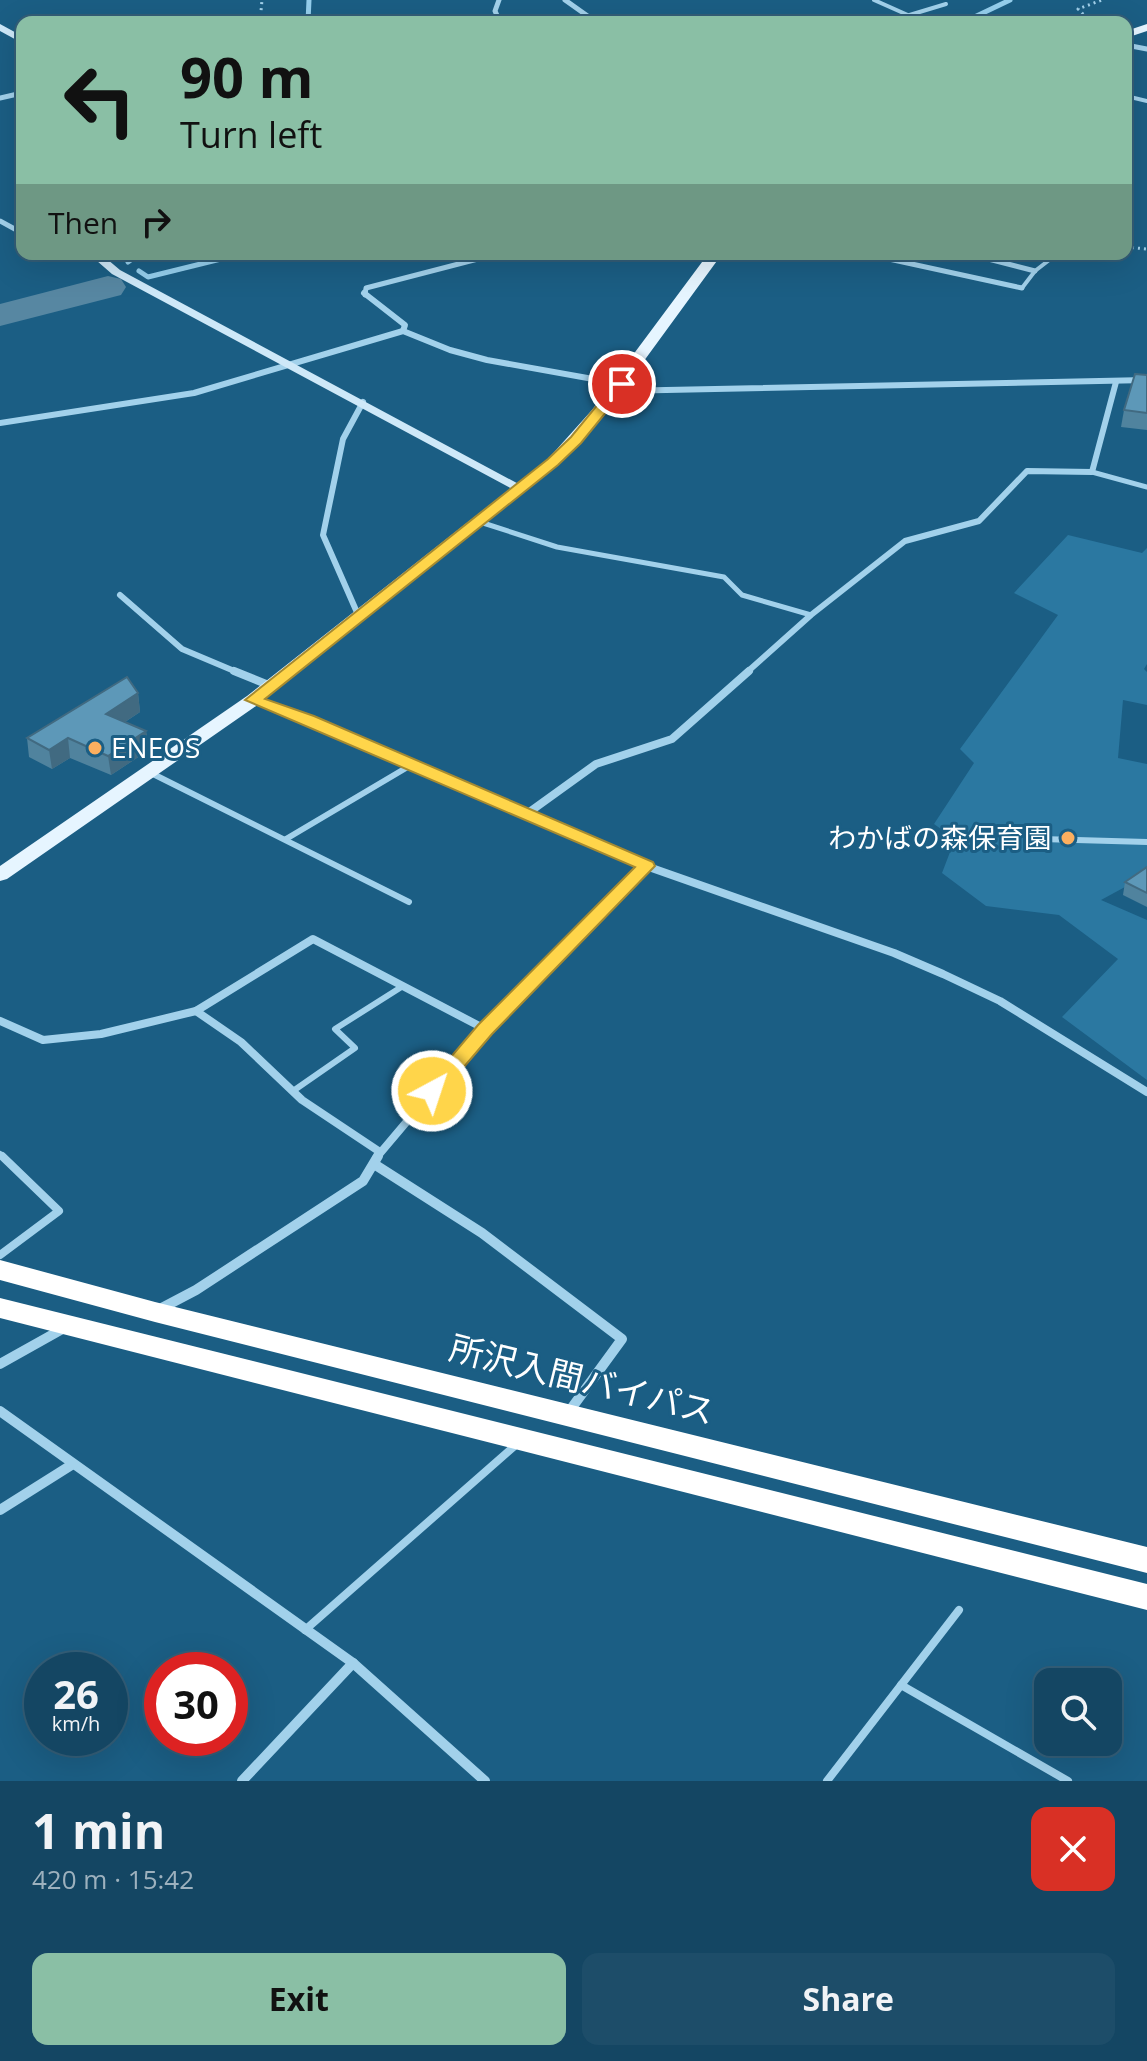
<!DOCTYPE html>
<html lang="en">
<head>
<meta charset="utf-8">
<style>
  :root { --surface:#144663; --page:#1d4d69; --text:#f1f3f6; --muted:#9db1be; --line:#335e78; --accent:#8abfa5 }
  body { margin:0; font-family:"Open Sans","Noto Sans JP",sans-serif; background:var(--page); color:var(--text); height:100vh; display:flex; flex-direction:column; font-size:30px; white-space:nowrap }
  * { box-sizing:border-box; margin:0 }
  p { font-size:26px; color:var(--muted) }
  .icon { flex:none; width:44px; height:44px; fill:none; stroke:currentColor; stroke-width:2; stroke-linecap:round; stroke-linejoin:round }
  .map { position:relative; height:1781px; overflow:hidden }
  .sheet { display:flex; flex-direction:column; background:var(--surface); flex:1 }
  .sheet>* { flex:none }
  .hud { position:absolute; left:16px; top:16px; width:1116px; height:244px; border-radius:16px; box-shadow:0 8px 32px #0002,0 0 0 2px var(--line); background:#8abfa5; color:#111; overflow:hidden }
  .controls { position:absolute; left:1034px; top:1668px; display:grid; gap:16px }
  .controls a { display:grid; place-items:center; width:88px; height:88px; border-radius:16px; background:var(--surface); box-shadow:0 8px 32px #0002,0 0 0 2px var(--line); font-size:40px }
  .speed { position:absolute; left:24px; top:1652px; display:flex; gap:16px; font-size:40px; font-weight:700; text-align:center }
  .speed>* { display:grid; place-content:center; width:104px; height:104px; border-radius:50%; background:var(--surface); box-shadow:0 8px 32px #0002,0 0 0 2px var(--line); line-height:1 }
  .speed small { font-size:20px; font-weight:400 }
  .speed .limit { border:12px solid #d22; background:#fff; color:#111 }
  .pin { position:absolute; display:grid; place-items:center; width:68px; height:68px; color:#fff; margin:-34px; border:4px solid #fff; border-radius:50%; box-shadow:0 2px 8px #0007 }
  .me { position:absolute; width:88px; margin:-44px; rotate:40deg; stroke-linejoin:round; filter:drop-shadow(0 0 6px #0008) }
  .turn { display:flex; align-items:center; gap:28px; height:168px; padding:0 32px; font-size:36px }
  .turn .icon { width:104px; height:104px; stroke-width:2.5 }
  .turn b { display:block; font-size:56px; line-height:68px }
  .then { display:flex; align-items:center; height:76px; padding:0 32px; background:#0003; gap:16px; font-size:30px }
  .round { display:grid; place-items:center; flex:none; width:84px; height:84px; border-radius:16px; background:var(--page) }
  .head { display:flex; align-items:center; justify-content:space-between; height:136px; padding:0 32px }
  h1 { font-size:48px; font-weight:700; line-height:60px }
  .primary-button { display:flex; gap:16px; margin-top:auto; padding:16px 32px }
  .primary-button a { flex:1; height:92px; border-radius:16px; background:var(--accent); color:#111; font-size:32px; font-weight:700; line-height:92px; text-align:center }
  .primary-button a+a { background:var(--page); color:var(--text) }
  .map>svg:first-child { display:block }
</style>
</head>
<body>
<div class="map">
<svg width="1147" height="1781" viewBox="0 0 1147 1781">
  <rect width="100%" height="100%" fill="#1b5e84"/>
  <polygon fill="#2b78a1" points="1068,535 1142,553 1147,548 1147,664 1144,669 1147,672 1147,705 1123,700 1118,758 1147,764 1147,875 1101,900 1147,920 1147,1080 1062,1017 1118,959 1059,915 986,906 942,873 955,839 934,824 974,763 960,749 1058,615 1014,593"/>
  <g fill="none" stroke-linecap="round" stroke-linejoin="round">
    <g stroke="#95cfed" stroke-width="5">
      <polyline points="308,22 309,0"/>
      <polyline points="964,22 1010,0"/>
      <polyline points="128,262 139,254"/>
      <polyline points="139,271 148,277 241,254"/>
    </g>
    <polygon fill="#5787a2" fill-rule="evenodd" points="108,276 121,279 126,287 121,295 0,326 0,304"/>
    <g stroke="#a2d1eb" stroke-width="3" stroke-dasharray="2 4" stroke-linecap="butt">
      <polyline points="260,22 262,0"/>
      <polyline points="1099,22 1087,18 1078,9 1102,0"/>
      <polyline points="1126,247 1147,249"/>
    </g>
    <g stroke="#a2d1eb" stroke-width="4">
      <polyline points="874,0 910,16"/>
      <polyline points="873,22 893,20 946,4"/>
      <polyline points="1126,96 1147,101"/>
      <polyline points="1022,288 1035,271 1057,254"/>
    </g>
    <g stroke="#a2d1eb" stroke-width="5">
      <polyline points="1092,472 1147,487"/>
      <polyline points="480,522 557,547 724,577 742,595 811,615"/>
    </g>
    <g stroke="#a2d1eb" stroke-width="6">
      <polyline points="151,773 409,902"/>
      <polyline points="286,839 411,765"/>
      <polyline points="1041,839 1147,842"/>
      <polyline points="293,1091 355,1048 335,1029 403,986"/>
      <polyline points="0,1154 4,1158"/>
    </g>
    <g stroke="#a2d1eb" stroke-width="8">
      <polyline points="0,1255 59,1211 2,1156"/>
      <polyline points="305,1630 518,1443"/>
      <polyline points="901,1685 1068,1781"/>
      <polyline points="827,1781 959,1610"/>
    </g>
    <g stroke="#a2d1eb" stroke-width="5">
      <polyline points="499,0 495,11 500,22"/>
      <polyline points="565,0 596,22"/>
      <polyline points="1126,45 1147,49"/>
      <polyline points="0,98 22,93"/>
      <polyline points="0,221 22,233"/>
      <polyline points="72,254 97,259"/>
      <polyline points="866,254 1022,288"/>
      <polyline points="969,254 1035,271"/>
      <polyline points="365,295 366,288 497,254"/>
    </g>
    <g stroke="#a2d1eb" stroke-width="6">
      <polyline points="364,293 405,325 403,331"/>
      <polyline points="617,391 1147,380"/>
      <polyline points="0,423 194,393 403,331 450,350 487,360 621,384"/>
      <polyline points="120,595 182,649 239,673"/>
      <polyline points="359,617 323,535 343,439 363,402"/>
      <polyline points="746,673 811,615 905,541 979,521 1027,471 1092,472 1116,382"/>
    </g>
    <g stroke="#a2d1eb" stroke-width="8">
      <polyline points="234,671 271,686"/>
      <polyline points="253,700 308,720 646,866 894,953 943,974 1000,1001 1147,1092"/>
      <polyline points="528,813 596,764 672,739 749,671"/>
      <polyline points="196,1011 241,1042 302,1100 380,1152"/>
      <polyline points="0,1021 43,1040 101,1034 196,1011 313,939 485,1029"/>
      <polyline points="376,1158 485,1029 646,866"/>
    </g>
    <g stroke="#a2d1eb" stroke-width="10">
      <polyline points="374,1164 482,1233 622,1339 568,1413"/>
      <polyline points="158,1310 196,1290 363,1181 378,1156"/>
      <polyline points="0,1364 66,1327"/>
      <polyline points="0,1411 353,1663 485,1781"/>
      <polyline points="0,1510 73,1464"/>
      <polyline points="242,1781 353,1663"/>
    </g>
    <g fill="#cee8f8" fill-rule="evenodd">
      <polygon points="0,24 22,36 22,43 0,31"/>
      <polygon points="89,254 101,254 120,270 526,488 524,491 516,491 112,274"/>
    </g>
    <g fill="#e6f5ff" fill-rule="evenodd">
      <polygon points="1147,24 1147,31 1126,38 1126,31"/>
      <polygon points="708,254 722,254 603,417 558,465 259,704 7,879 0,881 0,866 247,696 548,459 592,410"/>
    </g>
    <g fill="#fff" fill-rule="evenodd">
      <polygon points="0,1260 155,1302 1147,1547 1147,1573 155,1322 0,1280"/>
      <polygon points="0,1298 1147,1584 1147,1610 0,1318"/>
    </g>
  </g>
  <g fill="#50839e">
    <polygon points="1147,375 1147,430 1121,427 1124,410"/>
    <polygon points="138,693 140,712 125,722 146,731 149,750 111,775 70,758 52,769 29,757 27,738"/>
    <polygon points="1147,867 1147,907 1123,895 1125,882"/>
  </g>
  <g fill="#416a81">
    <polygon points="138,693 140,712 108,733 106,714"/>
    <polygon points="146,731 149,750 111,775 108,756"/>
    <polygon points="68,738 70,758 52,769 49,750"/>
  </g>
  <g fill="#5d98b8" stroke="#416a81" stroke-width="2">
    <polygon points="1135,374 1147,375 1147,413 1124,410"/>
    <polygon points="127,677 138,693 106,714 146,731 108,756 68,738 49,750 27,738"/>
    <polygon points="1147,867 1147,893 1125,882"/>
  </g>
  <polygon fill="#ffd54a" stroke="#a68a30" stroke-width="2" points="617,381 629,384 581,443 558,465 265,699 314,716 653,862 655,866 492,1034 440,1095 432,1097 422,1091 478,1025 635,867 245,700 548,459 571,437"/>
  <g fill="#fcaf5f" stroke="#1b5e84" stroke-width="3">
    <circle cx="95" cy="748" r="8"/>
    <circle cx="1068" cy="838" r="8"/>
  </g>
  <g text-anchor="middle" stroke-width="6" stroke-linejoin="round" paint-order="stroke">
    <g font-size="28" fill="#fff" stroke="#1b5e84" text-anchor="start">
      <text x="111" y="758">ENEOS</text>
      <text x="1052" y="848" text-anchor="end">わかばの森保育園</text>
    </g>
    <g font-size="34" fill="#fff" stroke="#1b5e84">
      <text transform="translate(582 1380) rotate(14)" y="12">所沢入間バイパス</text>
    </g>
  </g>
</svg>
<div class="controls">
<a><svg class="icon" aria-label="search" viewBox="0 0 24 24"><circle cx="10" cy="10" r="6"/><path d="M15 15l6 6"/></svg></a>
</div>
<div class="speed"><div>26<small>km/h</small></div><div class="limit">30</div></div>
<div class="pin" style="left:622px;top:384px;background:#d93025"><svg class="icon" aria-label="arrive" viewBox="0 0 24 24"><path d="M6 21V4h12l-3 4 3 4H6"/></svg></div>
<svg class="me" style="left:432px;top:1091px" viewBox="-20 -20 40 40"><circle r="17" fill="#ffd54a" stroke="#fff" stroke-width="3"/><path d="M0-11L8 9 0 5-8 9z" fill="#fff"/></svg>
<div class="hud">
<div class="turn"><svg class="icon" aria-label="left" viewBox="0 0 24 24"><path d="M17 20v-9H6M10 6l-5 5 5 5"/></svg><div><b>90 m</b>Turn left</div></div>
<div class="then">Then<svg class="icon" aria-label="right" viewBox="0 0 24 24"><path d="M7 20v-9h11M14 6l5 5-5 5"/></svg></div>
</div>
</div>
<section class="sheet">
<div class="head"><div><h1>1 min</h1><p>420 m · 15:42</p></div><a class="round" style="background:#d93025;color:#fff"><svg class="icon" aria-label="close" viewBox="0 0 24 24"><path d="M6 6l12 12M18 6L6 18"/></svg></a></div>
<div class="primary-button"><a>Exit</a><a>Share</a></div>
</section>
</body>
</html>
